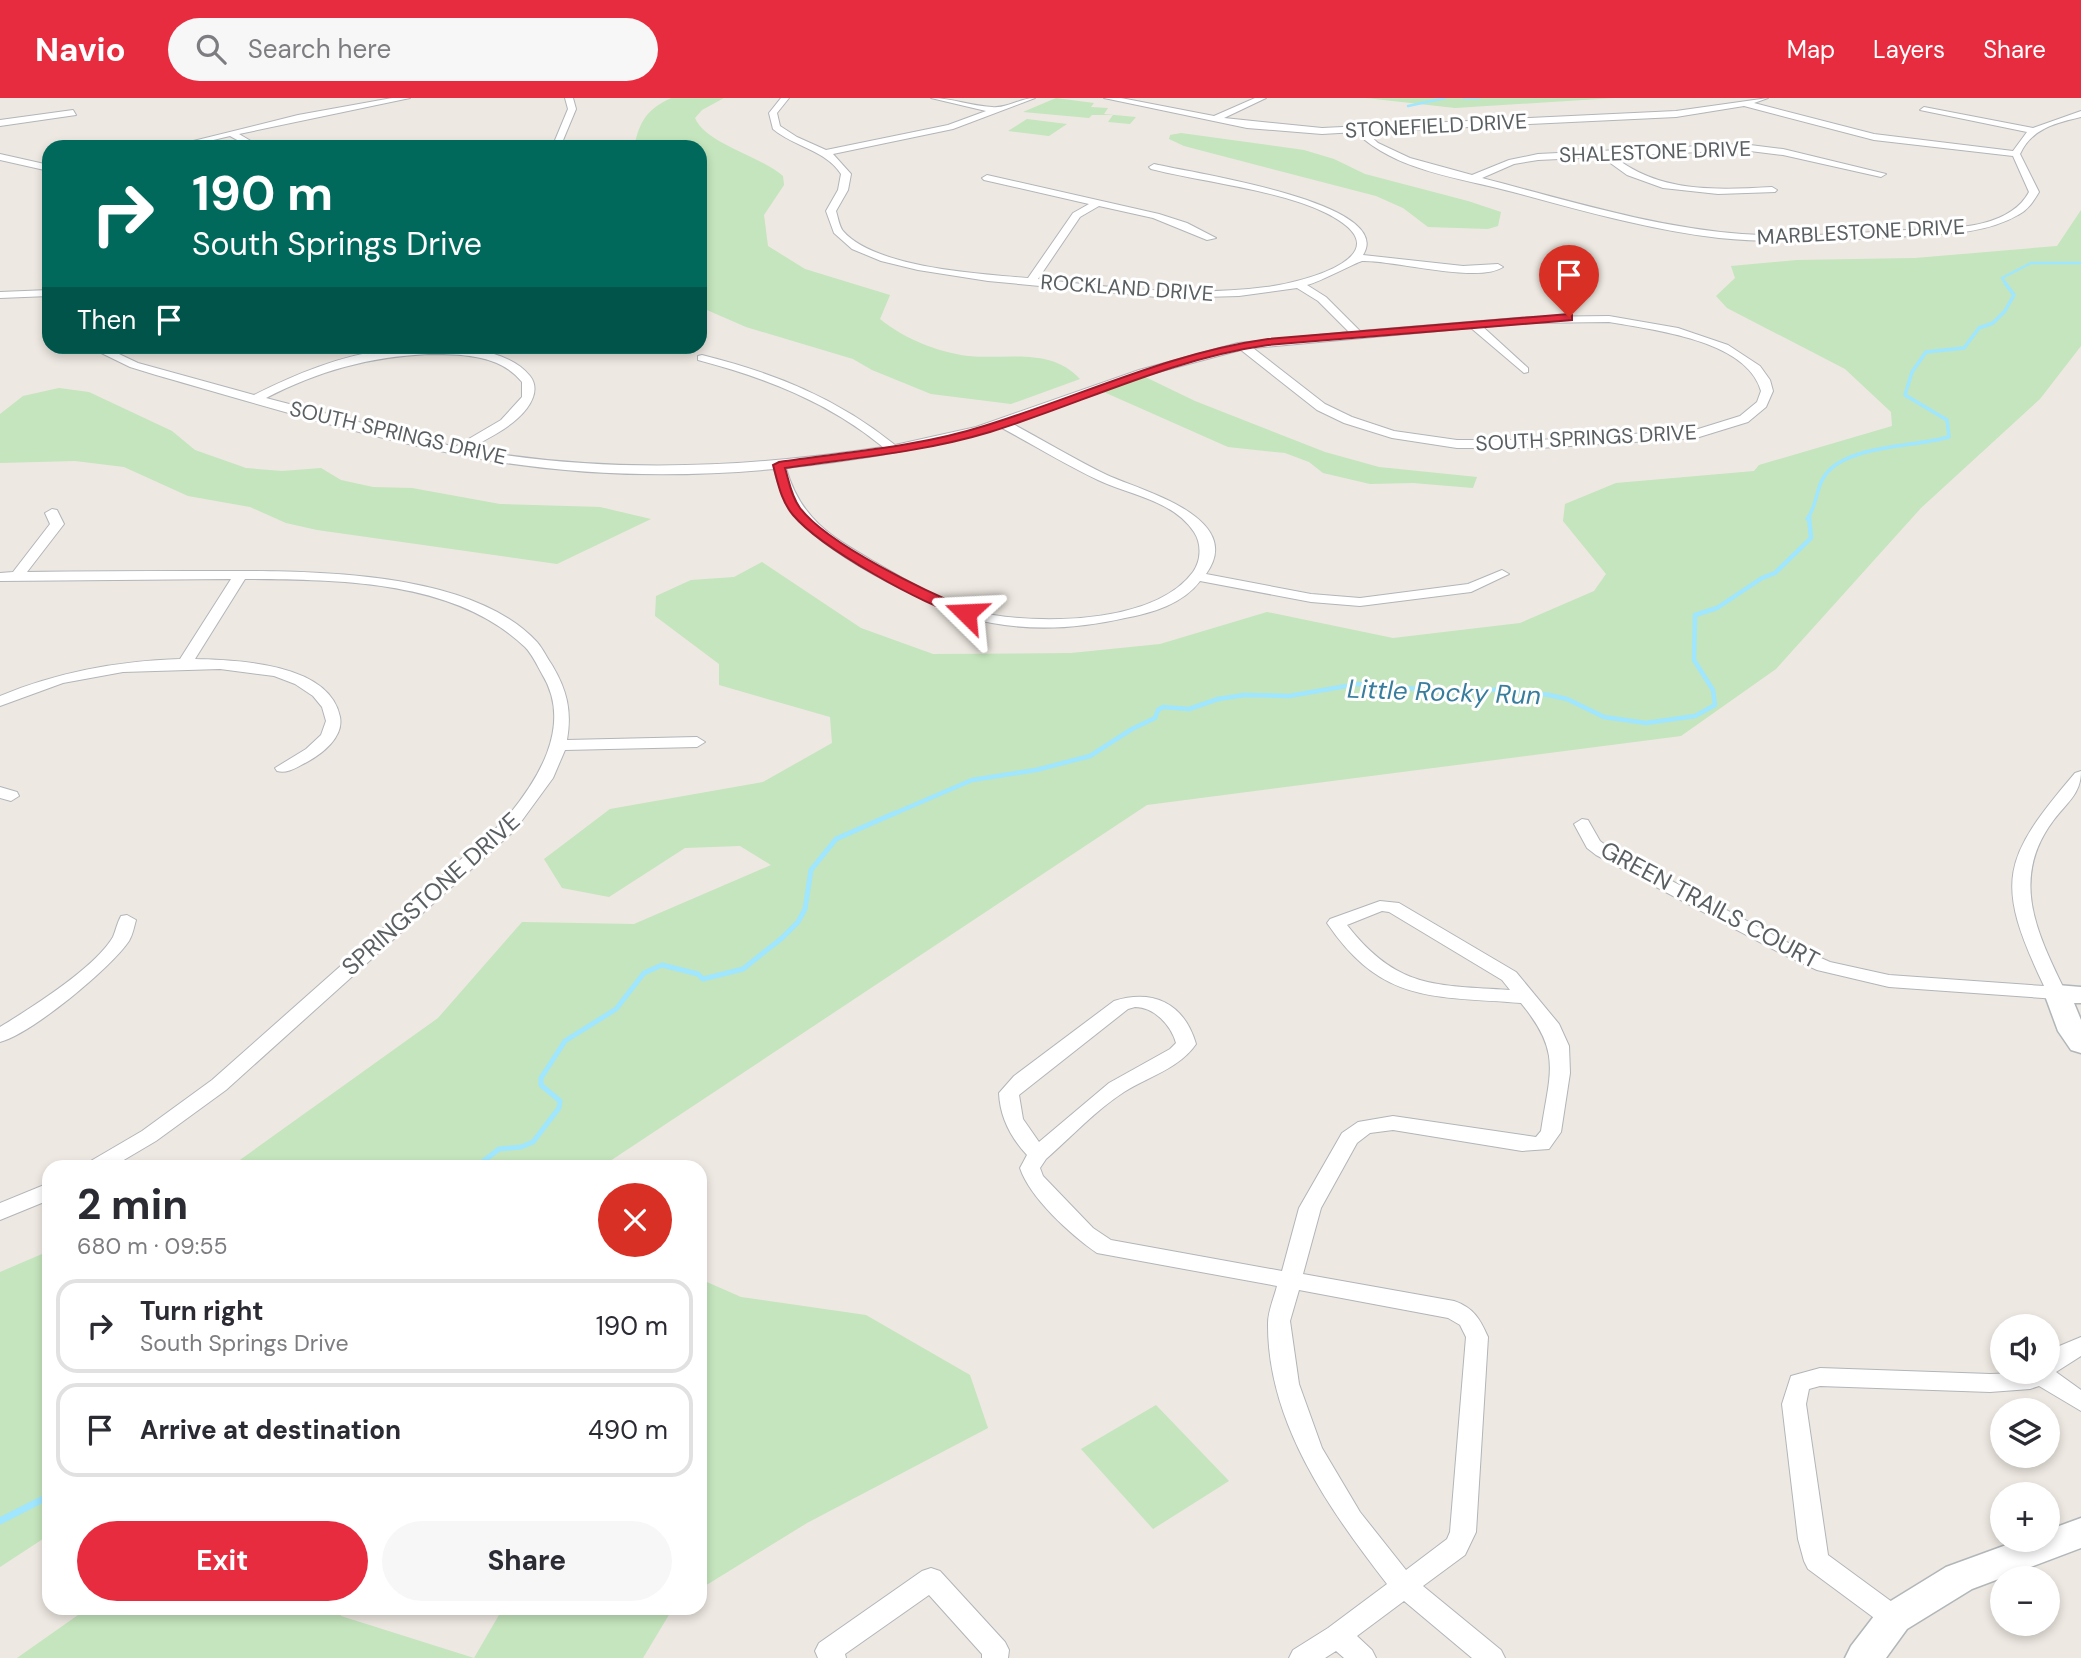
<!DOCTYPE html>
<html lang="en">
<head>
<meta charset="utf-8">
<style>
  :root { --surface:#fff; --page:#f7f7f7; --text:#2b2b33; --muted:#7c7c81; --line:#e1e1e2; --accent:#e82c40 }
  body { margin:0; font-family:"DM Sans",sans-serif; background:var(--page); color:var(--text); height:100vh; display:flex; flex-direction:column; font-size:26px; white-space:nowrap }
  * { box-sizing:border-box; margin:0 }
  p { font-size:23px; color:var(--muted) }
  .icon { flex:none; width:38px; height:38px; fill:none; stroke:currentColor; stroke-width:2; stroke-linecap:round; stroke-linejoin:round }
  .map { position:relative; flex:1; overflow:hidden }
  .details { position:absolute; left:42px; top:1062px; width:665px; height:455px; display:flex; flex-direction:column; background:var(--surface); border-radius:21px; box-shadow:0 4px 10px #0003 }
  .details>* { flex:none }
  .guide { position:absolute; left:42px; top:42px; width:665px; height:214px; border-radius:21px; box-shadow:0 4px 10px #0003; background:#00695c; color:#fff; overflow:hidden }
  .buttons { position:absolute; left:1990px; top:1216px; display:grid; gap:14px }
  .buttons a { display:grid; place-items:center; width:70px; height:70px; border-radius:50%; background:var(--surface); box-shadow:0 4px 10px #0003; font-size:35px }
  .pin { position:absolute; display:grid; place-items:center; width:60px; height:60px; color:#fff; margin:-72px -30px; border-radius:50% 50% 50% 0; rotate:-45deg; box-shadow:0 0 7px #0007 }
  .pin .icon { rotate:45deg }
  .me { position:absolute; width:77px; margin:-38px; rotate:291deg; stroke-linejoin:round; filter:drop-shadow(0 0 5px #0008) }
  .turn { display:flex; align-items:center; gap:24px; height:147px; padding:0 35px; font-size:32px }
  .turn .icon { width:91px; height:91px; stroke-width:2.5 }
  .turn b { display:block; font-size:49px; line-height:60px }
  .then { display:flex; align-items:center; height:66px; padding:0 35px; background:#0003; gap:14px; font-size:26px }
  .round { display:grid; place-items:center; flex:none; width:74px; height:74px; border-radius:37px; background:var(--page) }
  .overview { display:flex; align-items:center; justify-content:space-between; height:119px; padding:0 35px }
  h1 { font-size:42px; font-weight:700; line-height:52px }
  .primary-button { display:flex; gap:14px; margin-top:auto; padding:14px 35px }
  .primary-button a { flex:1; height:80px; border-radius:42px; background:var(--accent); color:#fff; font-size:28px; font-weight:700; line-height:80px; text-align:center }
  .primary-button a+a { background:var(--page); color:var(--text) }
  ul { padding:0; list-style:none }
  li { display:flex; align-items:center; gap:21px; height:94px; margin:0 14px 10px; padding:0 21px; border:4px solid var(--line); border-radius:21px }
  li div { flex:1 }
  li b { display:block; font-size:26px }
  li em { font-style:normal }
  header { display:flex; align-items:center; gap:42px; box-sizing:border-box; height:98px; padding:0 35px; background:var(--accent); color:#fff }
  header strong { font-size:33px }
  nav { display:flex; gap:38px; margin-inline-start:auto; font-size:24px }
  .search { width:490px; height:63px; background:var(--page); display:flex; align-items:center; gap:18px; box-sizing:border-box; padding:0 24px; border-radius:38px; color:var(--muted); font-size:26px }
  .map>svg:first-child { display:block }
</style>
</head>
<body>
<header>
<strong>Navio</strong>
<div class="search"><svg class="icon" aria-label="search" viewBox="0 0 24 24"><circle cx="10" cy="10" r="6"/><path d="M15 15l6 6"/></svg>Search here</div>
<nav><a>Map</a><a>Layers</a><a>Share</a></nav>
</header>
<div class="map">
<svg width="2081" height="1560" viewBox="0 0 2081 1560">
  <rect width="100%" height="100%" fill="#ede8e1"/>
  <g fill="#c4e5bd">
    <path d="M671,0H724L702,12L695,20C706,46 761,58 783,78L784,87L764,117L768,148L805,171L890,197L880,221C905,241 937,254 968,258C1008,262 1050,249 1080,281L1011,306L931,296L872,272L853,261L746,229L700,209V49H634C640,23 646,12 671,0Z"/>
    <polygon points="1056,0 1094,5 1091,9 1108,10 1104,16 1136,19 1130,26 1108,24 1113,17 1092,17 1089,20 1023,14"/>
    <polygon points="1366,0 1614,0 1455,10"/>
    <polygon points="1027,21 1067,26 1049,38 1008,33"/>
    <polygon points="1181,35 1304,52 1334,61 1365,76 1468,103 1501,114 1498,128 1488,131 1428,129 1403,110 1376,98 1184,48 1169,41 1170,37"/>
    <polygon points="2081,112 2081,248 2040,301 1921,410 1776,571 1681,638 1147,707 601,1069 230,1069 438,920 522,824 634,826 771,767 740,748 685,750 609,799 562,790 544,761 610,711 763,684 832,645 830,619 719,587 719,566 655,518 656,498 691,482 734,479 762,464 861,530 933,556 1071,555 1160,546 1267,514 1393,540 1520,525 1594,493 1606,476 1563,423 1565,406 1616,385 1754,373 1759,367 1892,328 1891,314 1845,271 1727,210 1716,198 1735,180 1731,168 1797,162 1915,160 2057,148"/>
    <polygon points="1139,276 1195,303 1325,354 1379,369 1477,379 1473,390 1413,385 1370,386 1323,375 1309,364 1285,355 1228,349 1097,291"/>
    <polygon points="59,290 89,294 172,333 195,352 246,370 282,373 321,370 341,382 373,389 412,390 500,406 600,409 651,421 557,466 317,432 286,425 250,409 188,398 124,369 75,363 0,365 0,316 23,298"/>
    <polygon points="49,1153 49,1437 0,1469 0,1174"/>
    <polygon points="700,1181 741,1199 866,1217 970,1277 988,1330 807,1425 700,1491"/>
    <polygon points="1156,1307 1229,1383 1153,1431 1081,1351"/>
    <polygon points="88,1510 337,1510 341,1518 474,1560 503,1510 673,1510 643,1560 17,1560"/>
  </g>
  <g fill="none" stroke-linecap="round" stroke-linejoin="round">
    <g stroke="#9fe6fe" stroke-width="2.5">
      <polyline points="1464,0 1479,0"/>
      <polyline points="1408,8 1445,0"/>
      <polyline points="2007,187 2002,180 2031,165 2081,165"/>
    </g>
    <path stroke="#9fe6fe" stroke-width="3.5" d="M1807,421C1818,407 1815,389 1826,376C1848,347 1915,349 1949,339L1947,322L1905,297L1912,274L1926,254L1964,250L1979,230L1993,225L2005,213L2014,197L2005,185"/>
    <polyline stroke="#9fe6fe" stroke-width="4.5" points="891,717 972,682 1036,672 1090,658 1132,631 1155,620 1158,612 1163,609 1189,611 1218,601 1244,597 1289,598 1358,586 1464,595 1501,591 1549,597 1567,601 1604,619 1646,625 1695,618 1715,607 1713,592 1694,562 1695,517 1717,510 1762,480 1775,475 1811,440 1809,419"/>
    <polyline stroke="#9fe6fe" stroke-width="5" points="476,1069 499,1051 521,1049 533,1044 559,1010 560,1003 541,987 541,980 565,943 616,911 644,875 662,867 698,876 703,881 743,871 782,840 798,824 805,811 811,772 836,741 895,715"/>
    <polyline stroke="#9fe6fe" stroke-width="7" points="0,1423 49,1398"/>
    <g stroke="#b2b5b9" stroke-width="2">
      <g id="street">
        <polygon points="392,0 410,0 239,36 261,49 250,49 230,38 184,49 169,49 298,17"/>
        <polygon points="565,0 573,0 576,11 561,47 554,49 553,47 568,11"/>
        <path d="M781,0H789L777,15L780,28L797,39L826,52L948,27L986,13L931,0C952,0 971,8 992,9C1006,11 1020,0 1035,0L953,31L833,56L851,76L848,92L836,113C838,119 839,128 843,133C875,170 981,176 1028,180L1073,115L1089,106L984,82L982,80L987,77L1159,116L1187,125L1216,140L1207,142L1153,120L1099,108L1080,119L1038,181C1114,190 1190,199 1266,189C1306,184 1408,156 1326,115C1280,92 1202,84 1151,71L1149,69L1154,66C1186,74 1397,104 1363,157L1463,168L1498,166L1503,169C1478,186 1394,162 1362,163C1357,164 1320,184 1307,187L1326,199L1360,233L1528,219L1609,218L1678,230L1728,247L1760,268L1770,282L1773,293L1766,309L1748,324L1696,340L1539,350H1457L1392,340L1344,325L1317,312L1241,252L1147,277L1011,325C1043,342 1074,361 1107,377C1139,392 1247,419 1206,476L1311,496L1360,500L1468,486L1502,472L1509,476L1471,494L1360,508L1311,504L1200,483C1183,506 1152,515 1125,520C1082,530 1035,533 992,525C940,516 829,459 796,419C785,405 778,388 774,371C677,380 577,378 481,361C374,342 261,307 156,277L130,269L87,248H102L138,265L254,297C296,276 339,258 386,252C426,247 502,243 530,278C541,292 530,309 518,320C504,333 485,342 468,351C606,376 745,370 883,349C828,304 766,280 698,262V258L702,257C774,275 837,300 895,347L976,329L1139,272L1238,245L1349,234L1318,203L1297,190L1239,198L1168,200L988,183L918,172L881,163L852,151L834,135L826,113L838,92L841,76C826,52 794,49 773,31L769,15ZM1609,224C1653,232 1747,242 1761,293L1757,304L1740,318L1695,332L1539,342H1457L1394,333L1352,319L1325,306L1253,250L1471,230L1524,275L1528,274V270L1483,229L1528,225ZM428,256C459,256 500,256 522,284V299L501,322L455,349L266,300C318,273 369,259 428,256ZM1000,329C1032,346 1064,366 1098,382C1129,397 1173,402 1194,434C1202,446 1201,463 1193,474C1156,524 1050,526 993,517C950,510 910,484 873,463C830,438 800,420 786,370C858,362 930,351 1000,329Z"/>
        <path d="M1104,0H1121L1214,18L1255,0H1266L1224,20L1322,30L1676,13L1768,0L1754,5L1874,36L2013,53L2027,34L1920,12L1924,9L2033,30L2081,13V19C2056,25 2032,30 2020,56L2039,94C2033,104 2028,112 2018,117C1982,138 1934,136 1894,139C1836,142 1777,146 1719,140C1649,132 1580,112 1513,94C1461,80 1395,73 1356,34L1322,36L1247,30ZM1744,8L1874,42L2013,58L2029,94C2008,133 1946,130 1907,132C1852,135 1797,140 1742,136C1653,129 1567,102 1482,80L1514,66L1538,62L1602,59L1627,77L1663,90L1718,96L1775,94L1777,92L1772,89C1715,92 1660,95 1613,58L1742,52L1783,57L1881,79L1886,76L1783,51L1742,46L1538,56L1509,62L1472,77L1410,60L1378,45L1366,34L1676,19Z"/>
        <polygon points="73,12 76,17 0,28 0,22"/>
        <polygon points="0,56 49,67 49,73 0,62"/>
        <polygon points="49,192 49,198 0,200 0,194"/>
        <path d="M52,411L57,412L64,426L27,474C82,473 137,473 192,473C289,473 466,467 537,544C543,551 547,560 552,567C567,592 572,613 567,642L697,639L705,644L697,649L565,652L553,680L515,732L226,992L156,1043L112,1069H86L89,1064L142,1033L212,982L503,724C537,684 574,628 542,576C537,567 532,556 525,549C454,481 337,482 245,481L195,561C237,562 330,565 340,619C344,639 322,656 307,664C297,669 288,676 277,673L275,670L306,651L321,637L326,623L322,609L313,598L295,586L274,578L220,571L123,574L63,585L0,608V598C58,574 117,563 180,561L231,481L0,483V475L13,474L50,426L45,415Z"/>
        <path d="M2081,673C2081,697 2066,705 2053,723C2009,782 2038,837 2066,895L2057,901L1889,889L1817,872L1782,856L1596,757L1587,750L1574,726L1582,721L1588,722L1600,743L1608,749L1794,848L1830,864L1889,877L2044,888C1994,783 2002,761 2075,675Z"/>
        <polygon points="0,689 17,694 19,698 11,703 0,700"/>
        <path d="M1380,803L1399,805L1516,874L1559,926L1569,948L1570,975L1561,1034L1549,1051L1522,1053L1393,1032L1370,1035L1357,1045L1321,1110L1303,1176L1454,1203C1474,1210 1480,1221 1488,1239L1476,1434L1465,1457L1423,1488L1501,1552L1505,1560H1472L1404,1503L1357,1538L1372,1552L1376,1560H1344L1336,1553L1325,1560H1289L1293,1552L1328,1530L1387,1486C1329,1411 1267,1324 1268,1225C1268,1213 1274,1200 1277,1188L1097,1155C1071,1137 1030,1100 1020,1070L1027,1057C1011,1040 1000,1019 999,995L1014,978L1114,903C1153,891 1184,905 1196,946C1180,970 1148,979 1124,994C1096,1012 1071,1039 1046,1061L1040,1070L1043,1078L1093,1130L1111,1142L1282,1173L1299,1110L1342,1035L1358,1024L1393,1018L1536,1039L1541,1033C1550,973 1562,955 1521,905C1433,898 1382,906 1327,825L1330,821ZM1382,813L1389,814L1502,882L1510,892C1435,887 1397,891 1347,827ZM1135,909C1154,909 1171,927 1176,945L1170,951L1109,985L1039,1044L1023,1021L1019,997L1128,911ZM1299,1192L1448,1220L1460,1227L1466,1239L1450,1434L1447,1441L1406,1472L1360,1414L1322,1350L1299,1286L1290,1223Z"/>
        <path d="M127,817L136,822C134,829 133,836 129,843C111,870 31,936 0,944V929C31,910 95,870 113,839C116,832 117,825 121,818Z"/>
        <polygon points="49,1085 49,1102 0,1122 0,1105"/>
        <polygon points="2081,1239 2081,1258 2056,1274 2081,1292 2081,1313 2039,1288 2030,1291 1990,1294 1820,1288 1809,1291 1806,1306 1828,1457 1903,1512 1907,1520 1903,1528 1894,1532 1885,1528 1808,1471 1804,1463 1798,1441 1782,1306 1791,1278 1820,1270 1990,1276 2048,1274 2048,1256 2057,1249"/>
        <polygon points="931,1470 940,1473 1005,1544 1009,1552 1008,1560 982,1560 982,1556 929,1497 845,1556 846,1560 818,1560 815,1553 819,1545 922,1473"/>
      </g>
    </g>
    <g stroke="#b1b6b9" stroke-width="3">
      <g id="secondary">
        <polygon points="2057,887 2081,889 2081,905 2074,905 2081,922 2081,955 2071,952 2058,933 2044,895 2048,889"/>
        <polygon points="2081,1420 2081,1450 1972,1491 1907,1531 1886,1560 1845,1560 1851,1548 1881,1509 1946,1469 2020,1442 2048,1442 2048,1432"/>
      </g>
    </g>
    <use href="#street" fill="#fff" fill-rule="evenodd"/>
    <use href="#secondary" fill="#fff" fill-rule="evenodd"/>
  </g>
  <path fill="#e82c40" stroke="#971d2a" stroke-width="2" d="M1569,216L1572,217V222L1268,247C1170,261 1083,305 990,334C924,354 853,360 785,370C789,383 791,398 800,410C828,447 927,494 971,512L973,515L966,519C924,508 821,450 793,417C781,403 778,385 773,367L779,364C847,354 918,349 984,328C1079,299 1168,255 1268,241Z"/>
  <g text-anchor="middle" stroke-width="6" stroke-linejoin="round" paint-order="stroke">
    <g font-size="21" fill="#5a5f62" stroke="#fff">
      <text transform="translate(1436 28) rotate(-3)" y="7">STONEFIELD DRIVE</text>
      <text transform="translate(1655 54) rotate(-2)" y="7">SHALESTONE DRIVE</text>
      <text transform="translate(1861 134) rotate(-3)" y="7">MARBLESTONE DRIVE</text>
      <text transform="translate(1127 190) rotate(4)" y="7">ROCKLAND DRIVE</text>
      <text transform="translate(398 335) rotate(13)" y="7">SOUTH SPRINGS DRIVE</text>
      <text transform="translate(1586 340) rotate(-3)" y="7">SOUTH SPRINGS DRIVE</text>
    </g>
    <g font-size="24" fill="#5a5f62" stroke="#fff">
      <text transform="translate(431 796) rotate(-42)" y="8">SPRINGSTONE DRIVE</text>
      <text transform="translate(1710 807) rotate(28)" y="8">GREEN TRAILS COURT</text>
    </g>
    <g font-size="26" font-style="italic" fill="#387d9e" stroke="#fff">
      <text transform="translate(1444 594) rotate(2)" y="9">Little Rocky Run</text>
    </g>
  </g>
</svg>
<div class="buttons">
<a><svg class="icon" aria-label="sound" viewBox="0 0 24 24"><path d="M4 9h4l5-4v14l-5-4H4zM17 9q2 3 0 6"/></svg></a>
<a><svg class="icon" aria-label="layers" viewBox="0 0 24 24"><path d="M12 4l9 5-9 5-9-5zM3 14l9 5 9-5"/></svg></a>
<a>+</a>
<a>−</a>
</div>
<div class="pin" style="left:1569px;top:219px;background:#d93025"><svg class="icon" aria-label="arrive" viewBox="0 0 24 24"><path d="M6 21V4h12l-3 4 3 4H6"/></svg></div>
<svg class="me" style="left:966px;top:515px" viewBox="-20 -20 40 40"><path d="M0-17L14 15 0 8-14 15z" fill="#e82c40" stroke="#fff" stroke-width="4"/></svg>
<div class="guide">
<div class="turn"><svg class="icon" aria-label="right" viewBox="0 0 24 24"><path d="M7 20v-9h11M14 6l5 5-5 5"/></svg><div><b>190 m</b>South Springs Drive</div></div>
<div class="then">Then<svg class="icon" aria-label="arrive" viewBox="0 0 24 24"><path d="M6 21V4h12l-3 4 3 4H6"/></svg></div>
</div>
<section class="details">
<div class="overview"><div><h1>2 min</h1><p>680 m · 09:55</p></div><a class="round" style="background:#d93025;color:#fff"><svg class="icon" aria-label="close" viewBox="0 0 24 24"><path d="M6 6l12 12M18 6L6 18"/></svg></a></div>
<ul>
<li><svg class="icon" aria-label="right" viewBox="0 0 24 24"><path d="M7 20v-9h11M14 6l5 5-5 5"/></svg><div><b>Turn right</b><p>South Springs Drive</p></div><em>190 m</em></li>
<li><svg class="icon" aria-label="arrive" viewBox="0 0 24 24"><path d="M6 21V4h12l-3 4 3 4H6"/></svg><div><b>Arrive at destination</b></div><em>490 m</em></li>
</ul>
<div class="primary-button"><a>Exit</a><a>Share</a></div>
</section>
</div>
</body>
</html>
